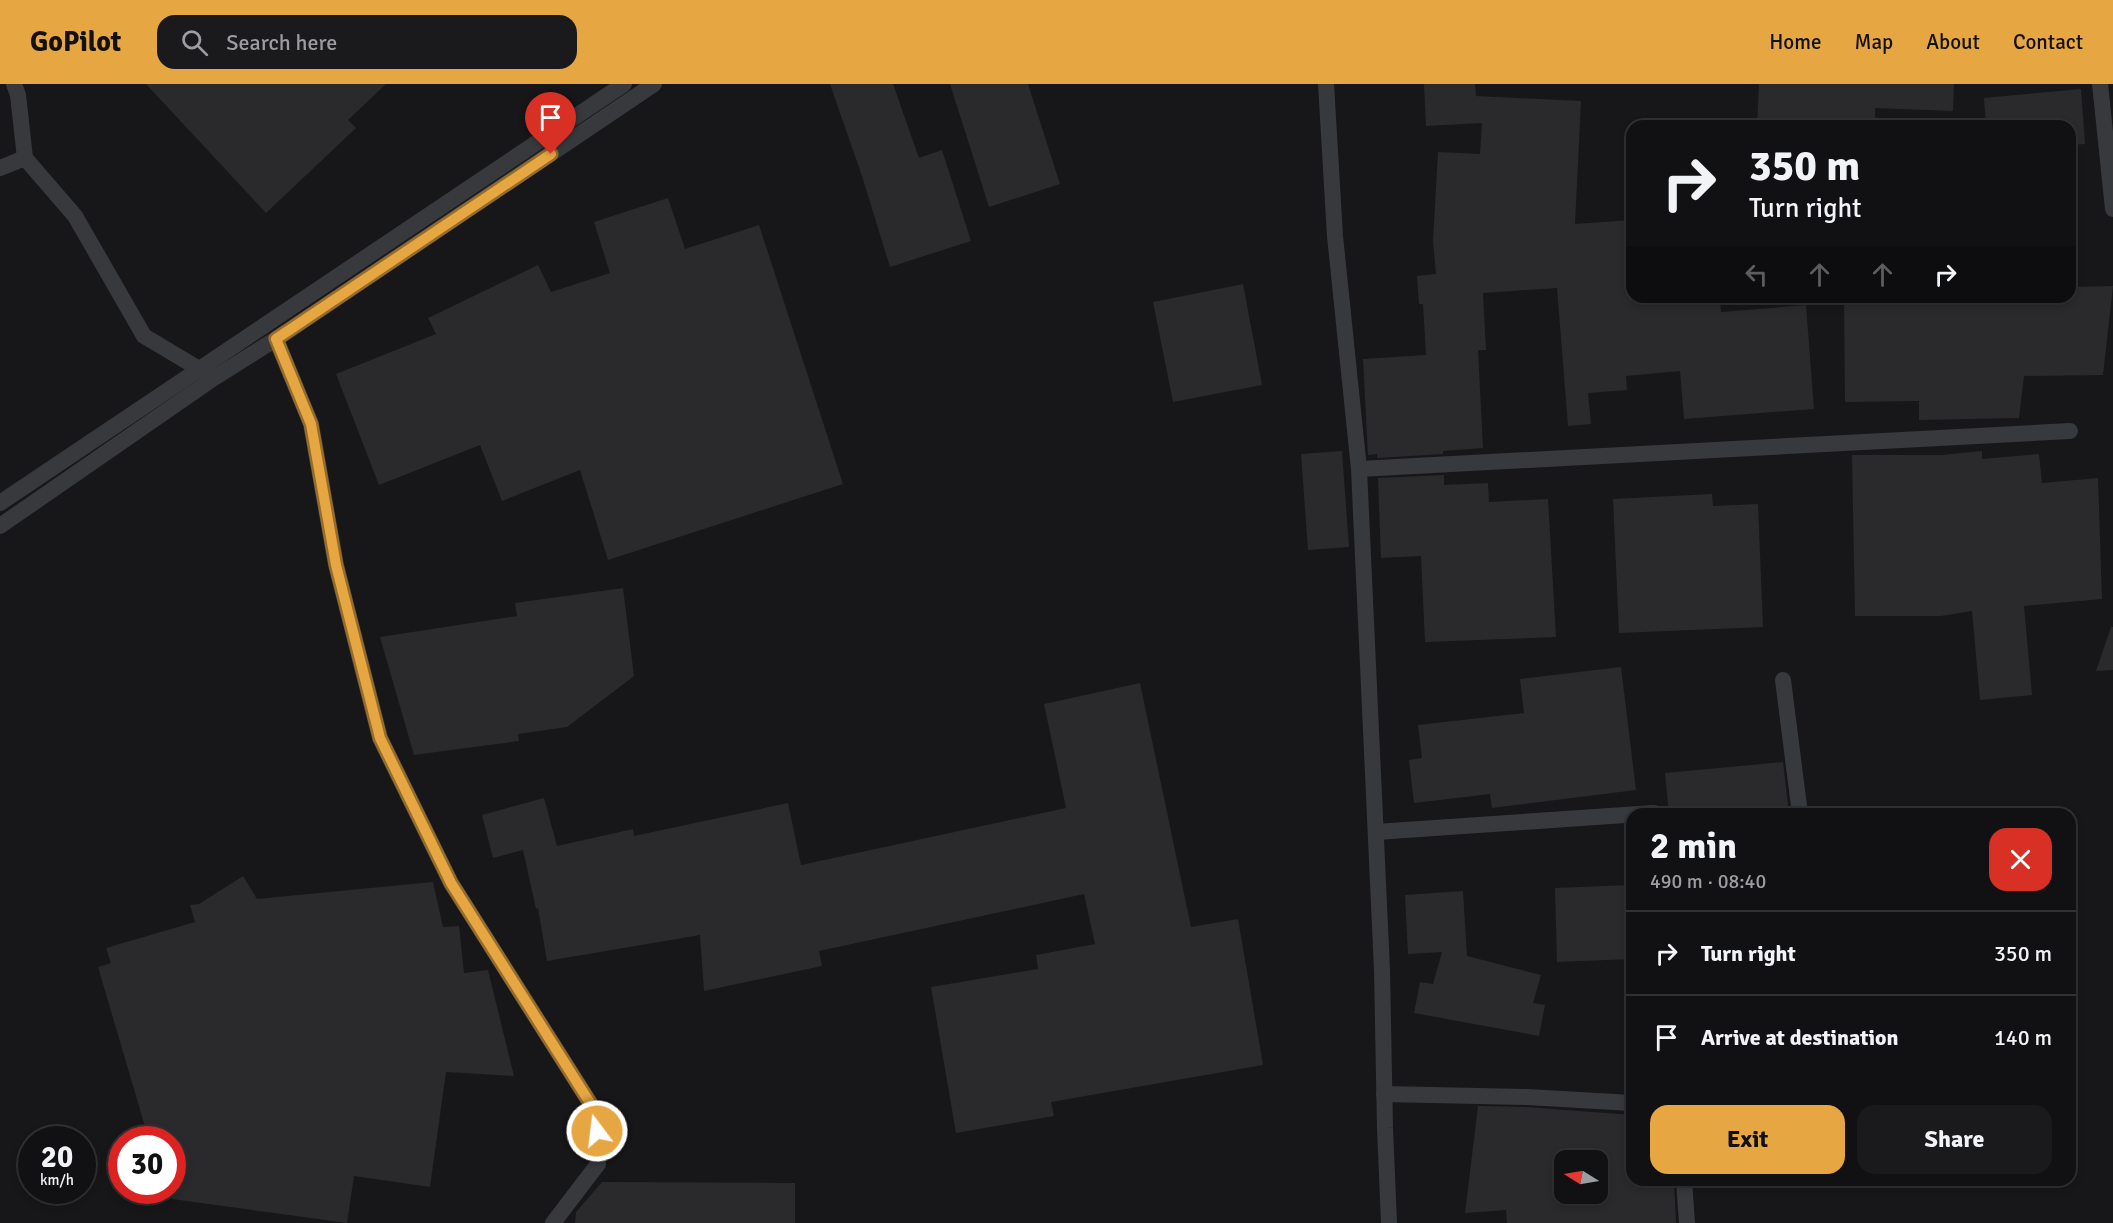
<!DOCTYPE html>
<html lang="en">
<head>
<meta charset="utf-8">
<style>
  :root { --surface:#111113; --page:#1a1a1c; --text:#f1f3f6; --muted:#9c9da0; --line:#303133; --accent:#e6a642 }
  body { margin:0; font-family:Signika,sans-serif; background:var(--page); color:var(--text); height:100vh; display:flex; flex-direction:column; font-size:22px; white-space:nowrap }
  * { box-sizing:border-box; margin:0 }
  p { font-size:20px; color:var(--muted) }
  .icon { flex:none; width:33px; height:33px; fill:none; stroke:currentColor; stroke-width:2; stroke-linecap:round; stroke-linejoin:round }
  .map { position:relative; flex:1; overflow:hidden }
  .side { position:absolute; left:1626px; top:724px; width:450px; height:378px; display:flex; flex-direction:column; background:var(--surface); border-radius:18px; box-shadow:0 3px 9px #0003,0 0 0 2px var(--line) }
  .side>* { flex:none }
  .banner { position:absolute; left:1626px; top:36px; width:450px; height:183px; border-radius:18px; box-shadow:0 3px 9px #0003,0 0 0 2px var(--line); background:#111113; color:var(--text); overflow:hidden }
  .needle { width:39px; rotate:281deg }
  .tools { position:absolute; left:1554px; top:1066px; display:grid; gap:12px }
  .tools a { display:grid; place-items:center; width:54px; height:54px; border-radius:12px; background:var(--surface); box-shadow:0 3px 9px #0003,0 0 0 2px var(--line); font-size:30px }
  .speed { position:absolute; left:18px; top:1042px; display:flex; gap:12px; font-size:30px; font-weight:700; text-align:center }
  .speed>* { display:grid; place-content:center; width:78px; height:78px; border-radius:50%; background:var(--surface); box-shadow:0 3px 9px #0003,0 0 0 2px var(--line); line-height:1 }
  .speed small { font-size:15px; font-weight:400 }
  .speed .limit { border:9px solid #d22; background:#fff; color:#111 }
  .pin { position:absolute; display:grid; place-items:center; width:51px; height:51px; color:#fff; margin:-62px -26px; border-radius:50% 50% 50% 0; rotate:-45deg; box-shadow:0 0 6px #0007 }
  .pin .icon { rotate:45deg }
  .me { position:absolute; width:66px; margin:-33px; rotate:345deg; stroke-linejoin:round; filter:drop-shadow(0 0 4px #0008) }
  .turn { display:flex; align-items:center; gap:21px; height:126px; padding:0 24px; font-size:27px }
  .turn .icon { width:78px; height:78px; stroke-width:2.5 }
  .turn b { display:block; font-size:42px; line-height:51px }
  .lanes { display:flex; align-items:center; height:57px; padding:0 24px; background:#0003; justify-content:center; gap:30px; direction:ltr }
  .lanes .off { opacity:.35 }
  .round { display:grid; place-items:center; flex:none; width:63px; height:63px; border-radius:18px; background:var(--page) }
  .overview { display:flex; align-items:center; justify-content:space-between; height:102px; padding:0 24px }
  h1 { font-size:36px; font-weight:700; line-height:45px }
  .primary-button { display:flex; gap:12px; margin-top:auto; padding:12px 24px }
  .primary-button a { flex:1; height:69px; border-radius:18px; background:var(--accent); color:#111; font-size:24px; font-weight:700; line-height:69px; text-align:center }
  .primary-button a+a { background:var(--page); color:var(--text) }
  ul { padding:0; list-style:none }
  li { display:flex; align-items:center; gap:18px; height:84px; padding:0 24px; border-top:2px solid var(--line) }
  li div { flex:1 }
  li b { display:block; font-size:22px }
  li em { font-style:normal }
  header { display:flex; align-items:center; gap:36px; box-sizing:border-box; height:84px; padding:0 30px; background:var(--accent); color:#111 }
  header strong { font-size:28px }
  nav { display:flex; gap:33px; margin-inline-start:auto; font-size:21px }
  .search { width:420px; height:54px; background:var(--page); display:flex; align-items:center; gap:15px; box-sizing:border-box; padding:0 21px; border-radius:18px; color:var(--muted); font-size:22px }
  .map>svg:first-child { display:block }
</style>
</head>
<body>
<header>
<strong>GoPilot</strong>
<div class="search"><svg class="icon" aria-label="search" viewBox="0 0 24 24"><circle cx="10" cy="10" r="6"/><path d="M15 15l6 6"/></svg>Search here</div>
<nav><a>Home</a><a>Map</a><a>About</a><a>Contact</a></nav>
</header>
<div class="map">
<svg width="2113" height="1139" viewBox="0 0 2113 1139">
  <rect width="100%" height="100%" fill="#171719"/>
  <g fill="#2a2a2c" fill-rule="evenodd">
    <polygon points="146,0 386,0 348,36 356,44 266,129"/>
    <polygon points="830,0 893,0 919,74 942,66 971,157 890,183 862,92"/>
    <polygon points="950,0 1028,0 1060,100 989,123"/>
    <polygon points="1424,0 1475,0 1476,12 1581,17 1575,140 1632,136 1632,218 1688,213 1720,213 1721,228 1806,221 1814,325 1684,335 1680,287 1626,292 1627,306 1588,309 1591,340 1568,342 1557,204 1483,209 1486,266 1478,266 1483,364 1443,367 1443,370 1377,374 1377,370 1368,371 1363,275 1426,271 1423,220 1419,220 1417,192 1436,190 1433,157 1438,68 1480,70 1482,39 1426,42"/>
    <polygon points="1759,0 1954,0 1953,27 1875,24 1875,42 1757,42"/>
    <polygon points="2081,5 2085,60 2070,61 2070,42 1986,42 1984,14"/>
    <polygon points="668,114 685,165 759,141 843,400 608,476 580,386 502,417 480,361 379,401 336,290 436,250 428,234 538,181 551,208 610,189 594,138"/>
    <polygon points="1243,200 1262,301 1173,318 1153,218"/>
    <polygon points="2113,202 2103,291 2024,292 2019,334 1919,336 1919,317 1845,318 1844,213 2070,213 2070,203"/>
    <polygon points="1342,367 1349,463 1308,466 1301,370"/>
    <polygon points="1982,367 1982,375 2039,370 2042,399 2098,394 2102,515 2024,522 2032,611 1980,616 1972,527 1941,532 1855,532 1852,371 1941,371"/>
    <polygon points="1444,391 1444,401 1488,399 1489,418 1548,415 1556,553 1425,558 1421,472 1381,474 1378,394"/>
    <polygon points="1712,410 1713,422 1758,420 1763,543 1619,549 1613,415"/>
    <polygon points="623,504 634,592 567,643 518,650 519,657 414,671 380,553 517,532 515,519"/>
    <polygon points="2111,543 2113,543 2113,586 2096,587"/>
    <polygon points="1621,583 1636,706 1492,724 1490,710 1414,719 1409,676 1422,674 1418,641 1524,629 1520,595"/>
    <polygon points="1140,599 1191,843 1238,835 1263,981 1051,1018 1054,1032 956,1049 931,903 1038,885 1036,871 1095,860 1084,810 819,867 822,882 704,907 700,851 547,877 538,824 536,825 523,766 493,774 482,731 544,714 557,762 633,745 634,752 788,719 801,781 1066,724 1044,620"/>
    <polygon points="1783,678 1789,730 1669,730 1665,689"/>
    <polygon points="243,792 257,815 433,798 443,843 459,842 464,889 488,886 514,992 446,988 430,1103 354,1092 347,1139 172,1115 172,1056 149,1056 98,883 111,879 106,864 195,838 190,821 199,820"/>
    <polygon points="1632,801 1632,875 1557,878 1555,804"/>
    <polygon points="1463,807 1467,872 1541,891 1533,919 1545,921 1539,952 1414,929 1420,898 1433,900 1442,868 1408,870 1405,811"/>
    <path d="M1478,1022L1527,1023L1632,1031V1096H1674L1676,1139H1507L1506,1126L1465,1129ZM1564,1077H1598V1110H1564Z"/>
    <polygon points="602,1098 795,1099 795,1139 575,1139 576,1128"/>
  </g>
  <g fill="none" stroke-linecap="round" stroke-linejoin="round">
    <g stroke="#38393d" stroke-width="16">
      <polyline points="14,0 18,11 25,74"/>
      <polyline points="1326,0 1335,152 1359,385 1382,886 1385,1044 1389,1139"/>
      <polyline points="2100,0 2113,125"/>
      <polyline points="0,84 25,74 75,132 144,252 206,289"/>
      <polyline points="276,255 311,340 336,481 380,654 451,799 597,1030 598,1080 553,1139"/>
      <polyline points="1359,385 2070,347"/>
      <polyline points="0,419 624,0"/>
      <polyline points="0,442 214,294 276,255 654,0"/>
      <polyline points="1783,596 1800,730"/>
      <polyline points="1376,748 1654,729 1654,730"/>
      <polyline points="1384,1010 1527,1013 1632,1019"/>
      <polyline points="1684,1096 1687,1139"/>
    </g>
  </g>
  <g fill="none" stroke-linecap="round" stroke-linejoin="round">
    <g stroke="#966c2b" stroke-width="15">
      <polyline id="route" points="551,70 276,255 311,340 336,481 380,654 451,799 597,1030 597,1047"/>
    </g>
    <use href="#route" stroke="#e6a642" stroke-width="10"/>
  </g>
</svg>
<div class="tools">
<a><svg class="needle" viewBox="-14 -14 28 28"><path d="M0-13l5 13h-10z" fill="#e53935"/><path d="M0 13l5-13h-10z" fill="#9c9da0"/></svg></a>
</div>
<div class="speed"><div>20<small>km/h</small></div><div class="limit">30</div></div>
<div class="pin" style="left:551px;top:70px;background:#d93025"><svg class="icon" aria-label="arrive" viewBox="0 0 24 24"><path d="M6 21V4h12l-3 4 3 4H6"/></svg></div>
<svg class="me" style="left:597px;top:1047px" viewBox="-20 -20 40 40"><circle r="17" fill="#e6a642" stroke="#fff" stroke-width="3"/><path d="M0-11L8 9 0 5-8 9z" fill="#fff"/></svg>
<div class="banner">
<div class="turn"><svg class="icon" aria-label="right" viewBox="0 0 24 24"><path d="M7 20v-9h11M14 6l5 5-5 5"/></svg><div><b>350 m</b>Turn right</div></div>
<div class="lanes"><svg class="icon off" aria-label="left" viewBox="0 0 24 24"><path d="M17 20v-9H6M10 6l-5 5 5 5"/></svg><svg class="icon off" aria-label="ahead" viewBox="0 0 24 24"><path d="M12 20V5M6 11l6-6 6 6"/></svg><svg class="icon off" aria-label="ahead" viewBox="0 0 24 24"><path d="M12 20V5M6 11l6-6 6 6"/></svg><svg class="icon" aria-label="right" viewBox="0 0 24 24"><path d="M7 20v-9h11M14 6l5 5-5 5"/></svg></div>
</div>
<section class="side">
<div class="overview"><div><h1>2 min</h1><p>490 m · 08:40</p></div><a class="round" style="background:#d93025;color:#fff"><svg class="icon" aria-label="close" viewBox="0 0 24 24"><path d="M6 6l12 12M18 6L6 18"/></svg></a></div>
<ul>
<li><svg class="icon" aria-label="right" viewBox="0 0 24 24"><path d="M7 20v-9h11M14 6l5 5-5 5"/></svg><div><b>Turn right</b></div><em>350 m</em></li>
<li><svg class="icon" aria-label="arrive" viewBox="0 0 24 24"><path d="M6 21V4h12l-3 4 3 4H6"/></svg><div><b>Arrive at destination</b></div><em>140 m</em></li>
</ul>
<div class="primary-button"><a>Exit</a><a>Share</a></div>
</section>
</div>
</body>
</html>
